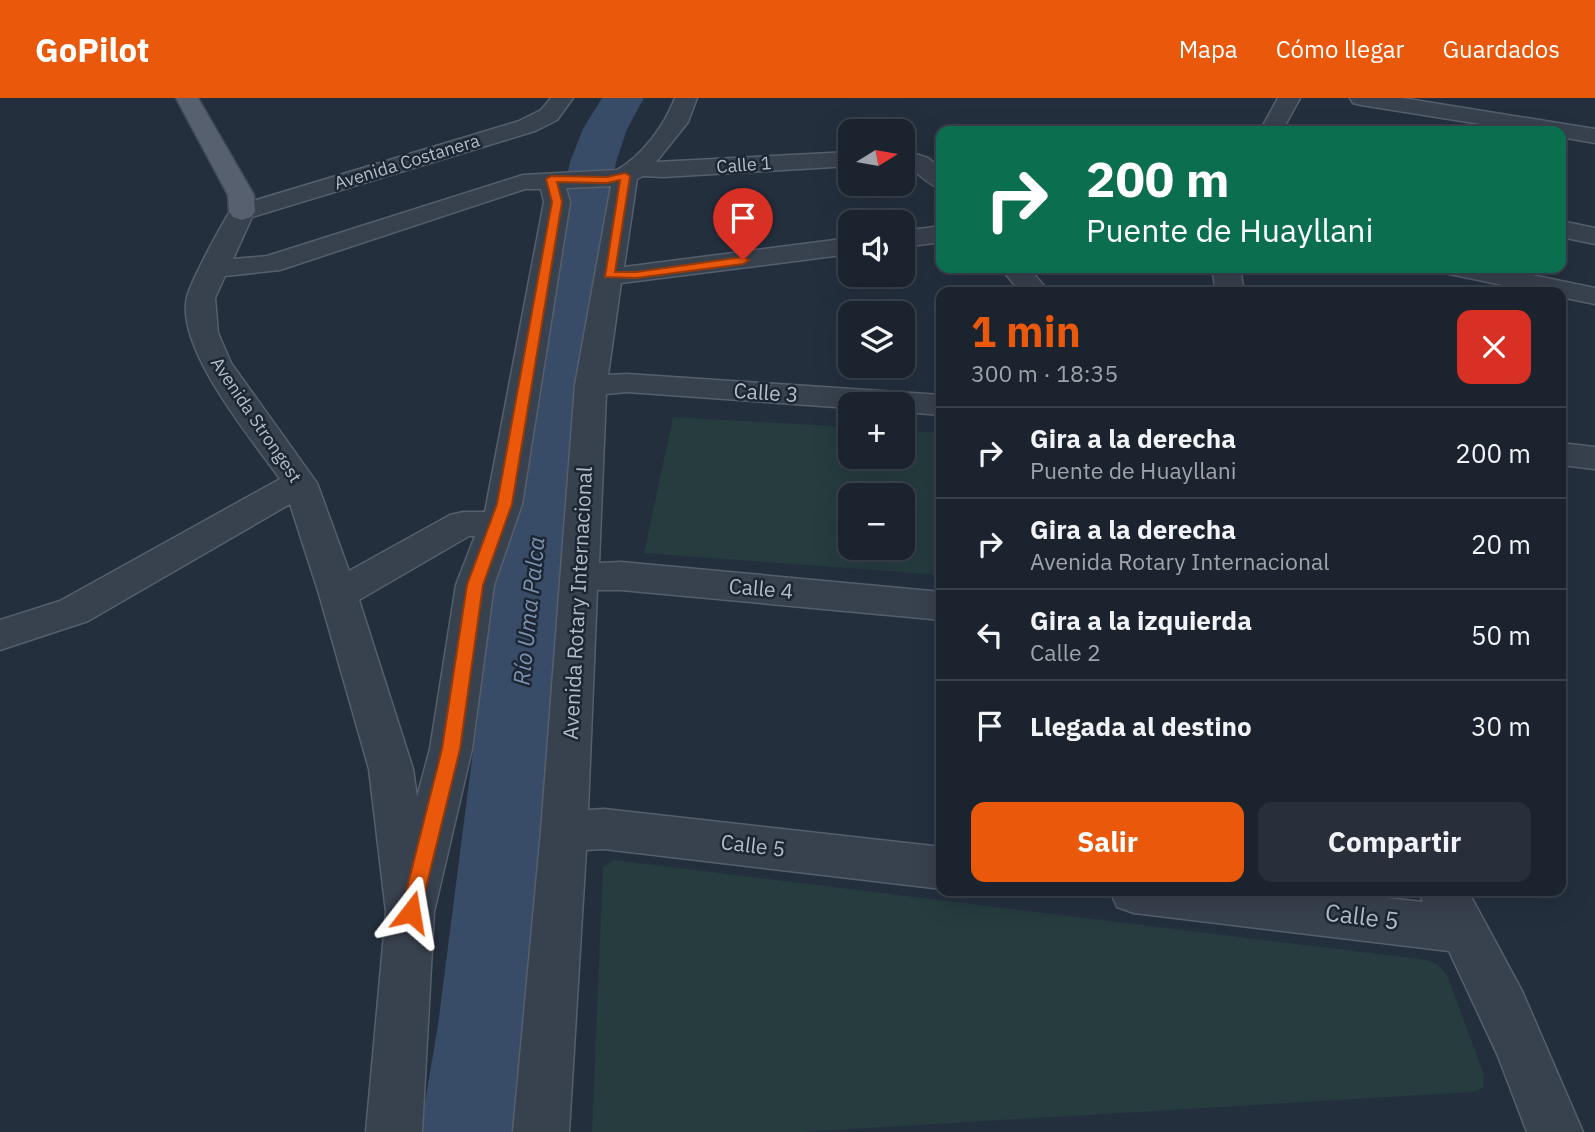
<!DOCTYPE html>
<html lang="es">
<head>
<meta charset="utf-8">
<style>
  :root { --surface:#1b232e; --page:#282f3a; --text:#f1f3f6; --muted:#a0a4aa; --line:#39404a; --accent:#ea580c }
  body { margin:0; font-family:"IBM Plex Sans",sans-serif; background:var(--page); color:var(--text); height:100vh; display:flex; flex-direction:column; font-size:26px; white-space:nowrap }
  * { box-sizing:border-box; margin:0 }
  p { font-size:23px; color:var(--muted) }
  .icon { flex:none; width:38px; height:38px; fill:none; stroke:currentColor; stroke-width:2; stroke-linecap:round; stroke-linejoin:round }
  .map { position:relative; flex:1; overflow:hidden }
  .drawer { position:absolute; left:936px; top:189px; width:630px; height:609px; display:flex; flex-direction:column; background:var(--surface); border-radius:14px; box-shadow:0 7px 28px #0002,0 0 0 2px var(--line) }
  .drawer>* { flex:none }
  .banner { position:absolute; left:936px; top:28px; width:630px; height:147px; border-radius:14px; box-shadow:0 7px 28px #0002,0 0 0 2px var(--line); background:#0b6e4f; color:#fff; overflow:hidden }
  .needle { width:46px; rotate:79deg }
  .buttons { position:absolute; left:838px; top:21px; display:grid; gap:14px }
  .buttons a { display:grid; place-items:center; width:77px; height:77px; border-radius:14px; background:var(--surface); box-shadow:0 7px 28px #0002,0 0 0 2px var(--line); font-size:35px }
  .pin { position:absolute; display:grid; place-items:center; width:60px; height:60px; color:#fff; margin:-72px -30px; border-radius:50% 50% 50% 0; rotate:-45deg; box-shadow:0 0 7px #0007 }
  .pin .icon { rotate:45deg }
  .me { position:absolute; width:77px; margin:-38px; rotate:14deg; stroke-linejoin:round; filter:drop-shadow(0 0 5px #0008) }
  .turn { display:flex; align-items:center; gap:24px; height:147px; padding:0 35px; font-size:32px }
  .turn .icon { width:91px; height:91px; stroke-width:2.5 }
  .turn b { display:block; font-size:49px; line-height:60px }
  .round { display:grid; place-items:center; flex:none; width:74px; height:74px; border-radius:14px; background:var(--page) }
  .overview { display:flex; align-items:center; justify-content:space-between; height:119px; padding:0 35px }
  h1 { font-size:42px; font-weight:800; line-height:52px; color:var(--accent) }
  .primary-button { display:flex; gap:14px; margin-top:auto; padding:14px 35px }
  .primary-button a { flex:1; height:80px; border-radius:14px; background:var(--accent); color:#fff; font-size:28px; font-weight:800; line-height:80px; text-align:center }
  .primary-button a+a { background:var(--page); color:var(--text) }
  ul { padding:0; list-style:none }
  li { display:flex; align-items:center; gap:21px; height:91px; padding:0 35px; border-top:2px solid var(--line) }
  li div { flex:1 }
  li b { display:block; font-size:26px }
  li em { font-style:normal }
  header { display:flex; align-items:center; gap:42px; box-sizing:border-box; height:98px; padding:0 35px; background:var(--accent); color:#fff }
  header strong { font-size:33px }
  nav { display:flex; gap:38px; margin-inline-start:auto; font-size:24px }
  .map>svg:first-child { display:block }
</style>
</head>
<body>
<header>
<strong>GoPilot</strong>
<nav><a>Mapa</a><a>Cómo llegar</a><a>Guardados</a></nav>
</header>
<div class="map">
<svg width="1595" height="1034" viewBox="0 0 1595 1034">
  <rect width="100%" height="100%" fill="#242f3e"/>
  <g fill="#263c3f" fill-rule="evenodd">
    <path d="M673,319L850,329V359H903V332L941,335V477L644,455ZM850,397H903V450H850Z"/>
    <polygon points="614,762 1427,862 1438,867 1447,877 1484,977 1483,990 1472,994 802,1034 592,1034 603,769"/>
  </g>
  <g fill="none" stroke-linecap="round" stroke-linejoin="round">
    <path fill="#394c67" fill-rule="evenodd" d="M602,0H644L627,31L616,64C605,135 591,207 583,279C555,530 551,783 526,1034H420L438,927L503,418L525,277L570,64L583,31Z"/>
    <g stroke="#565f6c" stroke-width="3">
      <g id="minor">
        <path d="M551,0H573L557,22L535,33L252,119L233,161L267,158L523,77L617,72C643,57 664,28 675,0H697L688,24L656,64L850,54V68L663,79L643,78L637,81L624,169L850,140V156L621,185L608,277L627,276L942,297V317L903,314V306H850V310L627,294L606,296L599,465L621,464L942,494V522L621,492H597L588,712L604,711L942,749V791L604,751L586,752L569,1034H513L541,733L575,287L611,88L566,90L570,104L522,406L494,487L472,651L434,814L422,1034H366L386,814L369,671L319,496L290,406L88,523L0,552V522L60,503L280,381C251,340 175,250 187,199C191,183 223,123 233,109L519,23L541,12ZM525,91H541L544,104L485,414H463L450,417L349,473L317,385L231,265L218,235L215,200L225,178L280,172ZM469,438H475L456,487L430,651L417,699L413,671L359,502Z"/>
        <polygon points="1278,0 1300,0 1282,33 1260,33"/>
        <polygon points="1350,0 1402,0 1595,31 1595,45 1561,39 1561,33 1524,33 1361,7 1353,5"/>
        <path d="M903,52L928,60L942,71V91C926,87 918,72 903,67Z"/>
        <polygon points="1561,123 1595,130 1595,146 1561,139"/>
        <polygon points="942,128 942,144 903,149 903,133"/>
        <polygon points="1001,170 1029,170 1049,194 1020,194"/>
        <polygon points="1212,170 1240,170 1244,194 1216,194"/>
        <polygon points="1445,170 1498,170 1595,190 1595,206 1561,199 1561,194 1536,194 1459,178 1449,176"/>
        <polygon points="1561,345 1595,349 1595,371 1561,367"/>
        <polygon points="1110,793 1324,793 1423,804 1418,793 1468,793 1522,893 1583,1034 1527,1034 1498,958 1449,853 1134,815 1117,809"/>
      </g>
    </g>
    <g stroke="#414a57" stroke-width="3">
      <polygon id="major" points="176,0 198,0 254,97 255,114 251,119 242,122 233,119 229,114 228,97"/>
    </g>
    <use href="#minor" fill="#38414e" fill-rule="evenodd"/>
    <use href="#major" fill="#56606e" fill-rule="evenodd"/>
  </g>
  <polygon fill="#ea580c" stroke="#983908" stroke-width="2" points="625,75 630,78 615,174 636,174 743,159 749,162 743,166 636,180 605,179 620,82 607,85 557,84 562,104 512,406 483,487 460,651 420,814 418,820 411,823 404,820 401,814 442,651 467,487 497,406 552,104 546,81 551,78 607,79"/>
  <g text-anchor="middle" stroke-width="5" stroke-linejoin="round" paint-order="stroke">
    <g font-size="18" fill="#b4bcc9" stroke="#1d2633">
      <text transform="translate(407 64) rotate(-17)" y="6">Avenida Costanera</text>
      <text transform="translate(744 67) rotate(-4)" y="6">Calle 1</text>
      <text transform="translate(256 322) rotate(56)" y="6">Avenida Strongest</text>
    </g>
    <g font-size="21" fill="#b4bcc9" stroke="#1d2633">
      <text transform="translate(766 295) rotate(4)" y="7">Calle 3</text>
      <text transform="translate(761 491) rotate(5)" y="7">Calle 4</text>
      <text transform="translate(578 505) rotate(-87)" y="7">Avenida Rotary Internacional</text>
      <text transform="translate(753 748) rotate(7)" y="7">Calle 5</text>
    </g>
    <g font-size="23" font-style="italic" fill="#7c92b1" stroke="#1d2633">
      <text transform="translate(529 513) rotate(-84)" y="8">Río Uma Palca</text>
    </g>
    <g font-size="24" fill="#b4bcc9" stroke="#1d2633">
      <text transform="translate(1362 819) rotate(7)" y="8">Calle 5</text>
    </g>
  </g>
</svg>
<div class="buttons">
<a><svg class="needle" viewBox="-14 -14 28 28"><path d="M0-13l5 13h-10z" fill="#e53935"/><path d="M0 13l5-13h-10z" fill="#a0a4aa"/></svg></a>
<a><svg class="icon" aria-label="sound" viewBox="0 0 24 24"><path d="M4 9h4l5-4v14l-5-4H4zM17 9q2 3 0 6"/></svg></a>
<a><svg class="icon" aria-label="layers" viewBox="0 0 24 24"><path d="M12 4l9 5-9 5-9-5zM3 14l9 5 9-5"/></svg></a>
<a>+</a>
<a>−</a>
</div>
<div class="pin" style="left:743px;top:162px;background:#d93025"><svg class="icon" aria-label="arrive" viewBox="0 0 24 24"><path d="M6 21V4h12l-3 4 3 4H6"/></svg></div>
<svg class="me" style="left:411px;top:814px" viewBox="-20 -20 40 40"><path d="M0-17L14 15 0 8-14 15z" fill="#ea580c" stroke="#fff" stroke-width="4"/></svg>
<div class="banner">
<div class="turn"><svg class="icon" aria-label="right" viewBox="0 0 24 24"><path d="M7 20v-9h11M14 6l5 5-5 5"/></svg><div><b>200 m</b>Puente de Huayllani</div></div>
</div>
<section class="drawer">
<div class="overview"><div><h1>1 min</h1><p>300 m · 18:35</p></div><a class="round" style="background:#d93025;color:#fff"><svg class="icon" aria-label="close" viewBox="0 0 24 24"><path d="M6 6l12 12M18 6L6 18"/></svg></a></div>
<ul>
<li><svg class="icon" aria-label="right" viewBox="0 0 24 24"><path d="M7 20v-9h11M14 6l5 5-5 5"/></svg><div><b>Gira a la derecha</b><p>Puente de Huayllani</p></div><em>200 m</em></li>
<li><svg class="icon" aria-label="right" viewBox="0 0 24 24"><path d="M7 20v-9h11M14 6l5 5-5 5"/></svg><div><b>Gira a la derecha</b><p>Avenida Rotary Internacional</p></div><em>20 m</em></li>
<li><svg class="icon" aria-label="left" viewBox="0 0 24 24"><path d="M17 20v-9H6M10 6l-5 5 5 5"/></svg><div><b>Gira a la izquierda</b><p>Calle 2</p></div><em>50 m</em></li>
<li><svg class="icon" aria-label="arrive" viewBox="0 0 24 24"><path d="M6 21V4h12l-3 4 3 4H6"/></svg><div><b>Llegada al destino</b></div><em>30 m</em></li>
</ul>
<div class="primary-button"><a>Salir</a><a>Compartir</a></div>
</section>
</div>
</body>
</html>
